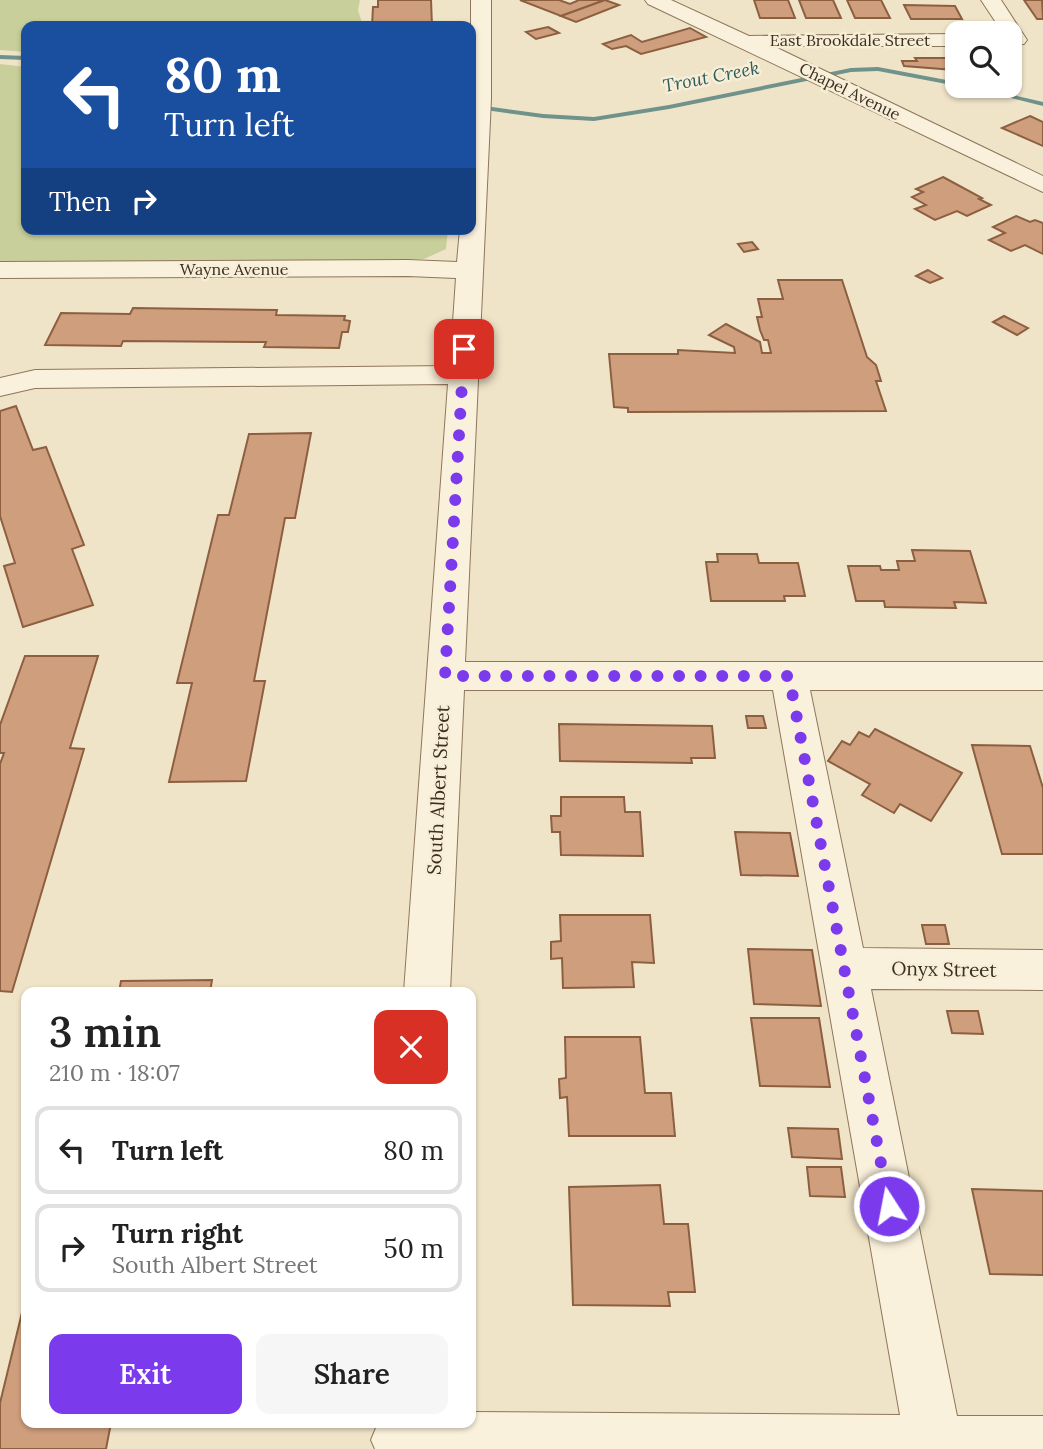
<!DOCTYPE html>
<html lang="en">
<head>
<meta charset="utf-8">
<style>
  :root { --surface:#fff; --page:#f6f6f6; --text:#222; --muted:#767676; --line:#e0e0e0; --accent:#7c3aed }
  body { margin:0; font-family:Lora,serif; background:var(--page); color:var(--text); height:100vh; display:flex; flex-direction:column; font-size:26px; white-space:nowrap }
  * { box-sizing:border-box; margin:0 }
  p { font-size:23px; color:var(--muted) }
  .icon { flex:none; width:38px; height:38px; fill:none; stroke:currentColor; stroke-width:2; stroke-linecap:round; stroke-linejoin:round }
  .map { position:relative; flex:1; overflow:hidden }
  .side { position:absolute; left:21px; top:987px; width:455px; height:441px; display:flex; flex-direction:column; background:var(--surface); border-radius:14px; box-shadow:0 2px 5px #0004 }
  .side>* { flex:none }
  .top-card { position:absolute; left:21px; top:21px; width:455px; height:214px; border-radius:14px; box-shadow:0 2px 5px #0004; background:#1a4fa0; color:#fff; overflow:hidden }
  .buttons { position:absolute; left:945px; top:21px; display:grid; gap:14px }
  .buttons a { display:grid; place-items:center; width:77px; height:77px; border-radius:14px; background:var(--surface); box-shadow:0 2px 5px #0004; font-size:35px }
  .pin { position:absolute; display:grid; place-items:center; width:60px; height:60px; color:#fff; margin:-30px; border-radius:14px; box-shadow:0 4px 10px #0006 }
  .me { position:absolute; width:77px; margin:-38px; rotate:349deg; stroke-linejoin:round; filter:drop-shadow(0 0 5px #0008) }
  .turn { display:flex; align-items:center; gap:24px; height:147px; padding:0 28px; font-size:32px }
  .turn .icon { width:91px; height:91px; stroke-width:2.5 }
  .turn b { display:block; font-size:49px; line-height:60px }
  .then { display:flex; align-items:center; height:66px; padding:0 28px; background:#0003; gap:14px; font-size:26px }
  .round { display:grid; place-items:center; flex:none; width:74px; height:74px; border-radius:14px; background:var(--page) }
  .head { display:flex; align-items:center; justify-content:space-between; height:119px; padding:0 28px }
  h1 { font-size:42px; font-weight:600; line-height:52px }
  .button { display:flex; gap:14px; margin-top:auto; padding:14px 28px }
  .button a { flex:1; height:80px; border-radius:14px; background:var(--accent); color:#fff; font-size:28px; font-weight:600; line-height:80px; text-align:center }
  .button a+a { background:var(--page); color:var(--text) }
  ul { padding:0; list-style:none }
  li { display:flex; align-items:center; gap:21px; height:88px; margin:0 14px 10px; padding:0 14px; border:4px solid var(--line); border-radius:14px }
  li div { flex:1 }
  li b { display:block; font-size:26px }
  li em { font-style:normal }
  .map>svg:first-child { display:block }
</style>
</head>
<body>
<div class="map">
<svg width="1043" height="1449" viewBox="0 0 1043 1449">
  <rect width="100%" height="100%" fill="#f0e4c8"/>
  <g fill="#c9cf9b">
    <polygon points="0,0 360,0 358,10 363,26 26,26 26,52 0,50"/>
    <polygon points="0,64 26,67 26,229 448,229 446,249 424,259 0,263"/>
  </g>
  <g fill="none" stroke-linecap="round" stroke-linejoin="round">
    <g fill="#6f938a" fill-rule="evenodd">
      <polygon points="0,55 26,56 26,60 0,59"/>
      <polygon points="878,67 957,82 957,86 959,86 957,86 878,71 851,72 669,109 594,121 543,118 471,108 471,104 543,114 594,117 669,105 851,68"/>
      <polygon points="962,86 975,86 1043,102 1043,106"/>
    </g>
  </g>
  <g fill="#cf9f7d" stroke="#8d5f41" stroke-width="2">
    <polygon points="378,0 431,0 432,26 372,26 373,7 378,7"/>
    <polygon points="520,0 559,0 570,4 579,0 605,0 561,16"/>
    <polygon points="605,0 619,5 576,22 561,16"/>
    <polygon points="754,0 788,0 795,18 760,18"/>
    <polygon points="799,0 833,0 841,18 806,18"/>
    <polygon points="847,0 881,0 890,18 855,18"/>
    <polygon points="1024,0 1042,0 1043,19 1037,19"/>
    <polygon points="904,5 955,6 962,19 911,19"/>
    <polygon points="548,27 559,33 536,39 526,32"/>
    <polygon points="690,28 706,37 641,54 626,46 612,49 603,44 631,35 642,42"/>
    <polygon points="915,58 949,58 955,70 904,66 902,61 917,61"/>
    <polygon points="1030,116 1043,122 1043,146 1002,128"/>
    <polygon points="943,177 982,198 979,199 991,205 967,216 957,211 935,220 915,209 926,205 912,197 923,192 916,189"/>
    <polygon points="1016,216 1030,222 1035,220 1043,223 1043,254 1025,245 1011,251 989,240 1005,233 993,227"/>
    <polygon points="752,242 758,249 744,252 738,244"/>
    <polygon points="928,270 942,278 930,283 916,276"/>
    <polygon points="778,280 842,280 867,357 876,365 881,381 876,381 886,411 628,412 628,408 614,407 609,354 678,354 678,350 735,353 734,347 709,335 726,324 760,342 762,353 771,353 768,340 764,340 760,330 757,317 762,317 758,299 783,299"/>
    <polygon points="133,308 277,310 276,315 345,316 344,320 350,321 348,332 342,332 339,348 264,347 266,342 123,341 121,346 45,345 61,313 130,314"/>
    <polygon points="1004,316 1028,328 1017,335 993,322"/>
    <polygon points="16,406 33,450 46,447 84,545 72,549 93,605 23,627 4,566 15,563 0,516 0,411"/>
    <polygon points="311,433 295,518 285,518 254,681 265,681 246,781 169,782 192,683 177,683 218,515 229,515 249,434"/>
    <polygon points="912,550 970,551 986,603 954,602 956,608 885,607 884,601 856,601 848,566 880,566 881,570 899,570 897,561 915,561"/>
    <polygon points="717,554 757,554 759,563 798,563 805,596 784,596 785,601 711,601 706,562 718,562"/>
    <polygon points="25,656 98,656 70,748 84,749 12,992 0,991 0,764 4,753 0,753 0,725"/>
    <polygon points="746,716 763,716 766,728 748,728"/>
    <polygon points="559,724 712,726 715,758 691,758 692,763 560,761"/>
    <polygon points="875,729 962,773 931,821 900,804 894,813 862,795 870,784 828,761 842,741 850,745 859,732 869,737"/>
    <polygon points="972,745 1030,746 1043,788 1043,854 1002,854"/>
    <polygon points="561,797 624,797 625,812 640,812 643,856 561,855 560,832 552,832 551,816 561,816"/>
    <polygon points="735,832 790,833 798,876 741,875"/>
    <polygon points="560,915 650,915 654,963 632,962 634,987 563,988 562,958 551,959 551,942 561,941"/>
    <polygon points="922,925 945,925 949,944 926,944"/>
    <polygon points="748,949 812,950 821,1006 754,1004"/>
    <polygon points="212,980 210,992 119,992 121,981"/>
    <polygon points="947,1011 978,1011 983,1034 952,1033"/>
    <polygon points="751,1018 819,1018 830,1087 760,1086"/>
    <polygon points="565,1037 640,1037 645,1093 671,1093 675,1136 569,1136 567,1097 560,1098 559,1079 566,1078"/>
    <polygon points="788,1128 838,1129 842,1159 792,1157"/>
    <polygon points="807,1167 841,1167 845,1197 810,1196"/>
    <polygon points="660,1185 664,1224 688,1224 695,1292 668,1292 670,1306 573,1305 569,1187"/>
    <polygon points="972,1189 1043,1191 1043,1275 990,1274"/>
    <polygon points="26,1296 26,1423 111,1423 106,1449 0,1449 0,1403"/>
  </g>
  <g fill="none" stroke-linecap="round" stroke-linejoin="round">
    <g stroke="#8d765c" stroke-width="2">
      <g id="minor">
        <polygon points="471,0 491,0 491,99 465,662 1043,662 1043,690 810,690 863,948 1043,950 1043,990 871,989 957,1416 1043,1416 1043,1449 375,1449 371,1440 378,1423 471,1423 471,1412 900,1415 773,690 464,690 450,992 404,992 448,384 35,388 0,396 0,378 35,370 450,366 456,278 408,276 0,278 0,262 408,260 457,262 460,229 471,229"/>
        <polygon points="645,0 671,0 749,36 957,34 957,46 773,46 1043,176 1043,192 648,4"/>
        <polygon points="981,0 1001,0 1027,40 1024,44 1010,44 1010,33 1003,33"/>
      </g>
    </g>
    <use href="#minor" fill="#faf1dc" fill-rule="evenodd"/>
  </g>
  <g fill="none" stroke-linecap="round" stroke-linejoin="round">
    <polyline stroke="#7c3aed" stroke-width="12" stroke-dasharray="0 21.6" points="464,349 445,676 789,676 889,1206"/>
  </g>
  <g text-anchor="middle" stroke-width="5" stroke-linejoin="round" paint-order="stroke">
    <g font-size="16" fill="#3d2e20" stroke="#f7eed8">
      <text x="850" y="46">East Brookdale Street</text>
      <text transform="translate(850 91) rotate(26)" y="6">Chapel Avenue</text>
      <text x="234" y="275">Wayne Avenue</text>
    </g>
    <g font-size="18" font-style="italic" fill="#2f5d5a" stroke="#f7eed8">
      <text transform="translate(711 77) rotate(-11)" y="6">Trout Creek</text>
    </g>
    <g font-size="19" fill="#3d2e20" stroke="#f7eed8">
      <text transform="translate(438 790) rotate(-87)" y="7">South Albert Street</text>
      <text transform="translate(944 969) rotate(1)" y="7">Onyx Street</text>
    </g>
  </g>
</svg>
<div class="buttons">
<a><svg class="icon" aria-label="search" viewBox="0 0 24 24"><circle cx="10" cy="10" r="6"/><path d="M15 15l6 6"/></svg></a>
</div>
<div class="pin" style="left:464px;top:349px;background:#d93025"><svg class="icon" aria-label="arrive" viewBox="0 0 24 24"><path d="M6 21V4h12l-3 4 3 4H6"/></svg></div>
<svg class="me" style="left:889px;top:1206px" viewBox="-20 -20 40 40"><circle r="17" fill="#7c3aed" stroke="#fff" stroke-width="3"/><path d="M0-11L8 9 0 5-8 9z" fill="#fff"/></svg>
<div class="top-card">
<div class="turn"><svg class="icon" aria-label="left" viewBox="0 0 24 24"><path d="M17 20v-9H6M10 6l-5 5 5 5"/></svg><div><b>80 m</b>Turn left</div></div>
<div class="then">Then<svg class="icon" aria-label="right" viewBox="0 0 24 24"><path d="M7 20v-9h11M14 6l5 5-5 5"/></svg></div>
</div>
<section class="side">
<div class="head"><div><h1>3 min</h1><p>210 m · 18:07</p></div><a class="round" style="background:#d93025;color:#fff"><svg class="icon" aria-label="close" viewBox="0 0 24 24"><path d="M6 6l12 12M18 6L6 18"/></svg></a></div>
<ul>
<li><svg class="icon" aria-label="left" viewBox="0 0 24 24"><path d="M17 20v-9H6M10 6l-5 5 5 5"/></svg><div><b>Turn left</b></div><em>80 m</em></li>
<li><svg class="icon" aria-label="right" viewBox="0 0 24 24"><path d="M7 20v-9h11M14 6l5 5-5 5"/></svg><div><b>Turn right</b><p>South Albert Street</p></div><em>50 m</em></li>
</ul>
<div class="button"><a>Exit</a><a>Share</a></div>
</section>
</div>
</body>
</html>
